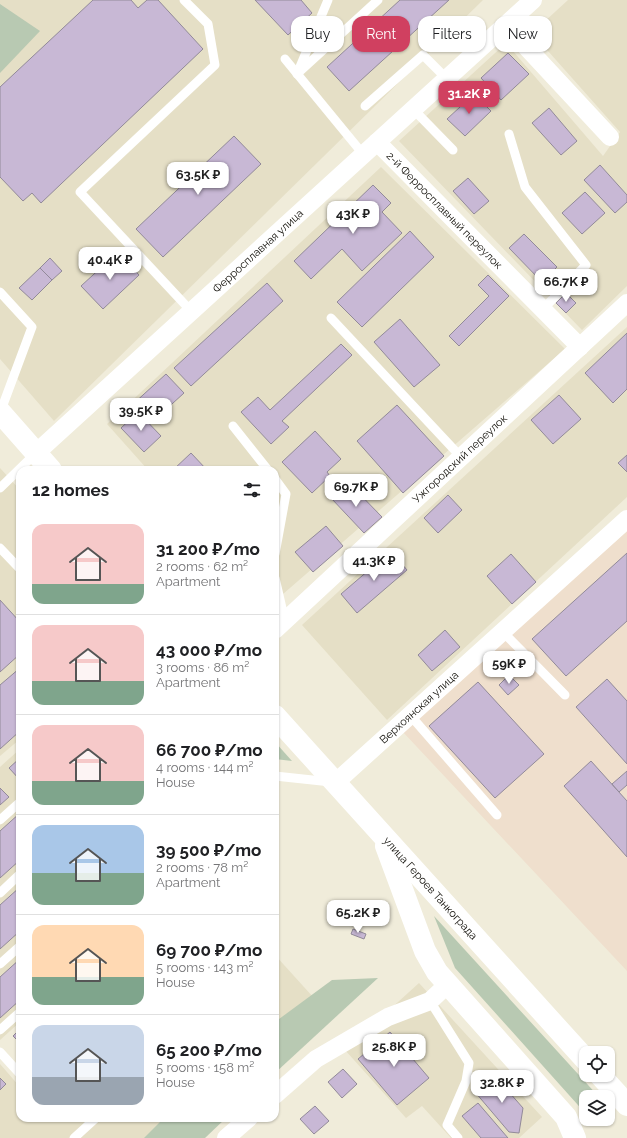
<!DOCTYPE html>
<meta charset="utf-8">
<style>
body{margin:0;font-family:Raleway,sans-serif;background:#f6f6f6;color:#202124;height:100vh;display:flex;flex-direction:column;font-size:15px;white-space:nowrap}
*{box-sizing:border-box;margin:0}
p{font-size:13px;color:#757577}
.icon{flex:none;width:22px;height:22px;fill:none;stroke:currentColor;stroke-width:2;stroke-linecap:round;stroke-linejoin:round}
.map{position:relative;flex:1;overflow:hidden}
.panel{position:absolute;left:16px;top:466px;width:263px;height:656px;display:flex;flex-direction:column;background:#fff;border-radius:12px;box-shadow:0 1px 3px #0004}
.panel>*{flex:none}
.hud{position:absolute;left:291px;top:16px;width:276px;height:36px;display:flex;gap:8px}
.controls{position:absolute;left:579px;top:1046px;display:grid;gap:8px}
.controls a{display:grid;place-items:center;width:36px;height:36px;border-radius:8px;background:#fff;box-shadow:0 1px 3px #0004;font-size:20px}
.price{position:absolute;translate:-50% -34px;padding:0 9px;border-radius:8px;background:#fff;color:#222;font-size:13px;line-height:26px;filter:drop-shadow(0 1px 2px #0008)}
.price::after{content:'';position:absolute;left:50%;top:24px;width:12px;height:9px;margin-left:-6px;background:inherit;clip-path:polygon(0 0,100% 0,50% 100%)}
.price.on{background:#d04060;color:#fff}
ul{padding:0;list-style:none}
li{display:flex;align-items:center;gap:12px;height:100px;padding:0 16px}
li+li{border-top:1px solid #e0e0e0}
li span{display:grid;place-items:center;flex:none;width:112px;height:80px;border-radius:12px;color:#555}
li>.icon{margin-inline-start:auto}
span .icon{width:48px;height:48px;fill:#fffc;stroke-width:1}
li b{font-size:17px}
h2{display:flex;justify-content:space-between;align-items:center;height:48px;padding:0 16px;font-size:17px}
.pill{padding:0 14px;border-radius:12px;background:#fff;box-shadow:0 1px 3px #0004;font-size:14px;line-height:36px}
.pill.on{background:#d04060;color:#fff}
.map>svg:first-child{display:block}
.built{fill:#e5dfc6}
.education{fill:#efdfcd}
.green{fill:#b8c9b2}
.building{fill:#c8b8d5;stroke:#928a99}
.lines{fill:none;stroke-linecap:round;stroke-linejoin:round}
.lane{stroke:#fff;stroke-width:9}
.street{stroke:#fff;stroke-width:18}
.secondary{stroke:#fff;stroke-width:22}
.labels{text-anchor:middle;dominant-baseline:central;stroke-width:3.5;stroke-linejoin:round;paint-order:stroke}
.street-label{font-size:11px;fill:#110f09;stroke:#fdf9e7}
</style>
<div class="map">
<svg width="627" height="1138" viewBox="0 0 627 1138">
<rect width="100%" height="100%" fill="#f0ecda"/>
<g class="built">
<polygon points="0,0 483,0 54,421 0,359"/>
<polygon points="568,0 627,0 627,286 582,330 399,141 506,43 603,156 620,132 532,33"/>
<polygon points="381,167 565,349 275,601 275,470 148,470 107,424"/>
<polygon points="627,327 627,497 387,720 302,625"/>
<polygon points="0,468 20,490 20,739 0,756"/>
<polygon points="20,749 20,1022 0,1040 0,767"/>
<polygon points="275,955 313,997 275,1032"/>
<polygon points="419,983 542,1117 519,1138 451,1138 422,1106 406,1118 345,1050"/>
<polygon points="0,1064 20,1087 20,1118 180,1118 158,1138 0,1138"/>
</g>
<polygon class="education" points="627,531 627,971 402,731"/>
<g class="green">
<polygon points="0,4 40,31 0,73"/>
<polygon points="275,742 292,761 275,759"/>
<polygon points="434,916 599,1097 586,1097 586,1114 455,968"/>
<polygon points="378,978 275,1073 275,1022 332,980"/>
<polygon points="164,1118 226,1118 205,1138 144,1138"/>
</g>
<g class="building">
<polygon points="93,0 131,0 138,8 147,0 158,0 203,49 41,203 32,193 23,201 0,177 0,87"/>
<polygon points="255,0 301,0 312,13 288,35"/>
<polygon points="400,0 449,0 349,91 327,67"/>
<polygon points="508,53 529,74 501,100 481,78"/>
<polygon points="474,94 491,111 465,136 447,119"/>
<polygon points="549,108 577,141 561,155 532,123"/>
<polygon points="234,136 261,164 163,257 136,229"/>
<polygon points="600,165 627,195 627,202 615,213 584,180"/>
<polygon points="468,178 489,201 474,214 453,191"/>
<polygon points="373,185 391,203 382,212 402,233 362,271 342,249 311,279 294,261"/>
<polygon points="585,192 605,213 582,234 562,213"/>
<polygon points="410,231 434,257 362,327 337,302"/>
<polygon points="524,234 557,267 542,282 509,248"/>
<polygon points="118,252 139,275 103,309 81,286"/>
<polygon points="50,258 62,271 52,280 40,268"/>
<polygon points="40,268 52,280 32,300 19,288"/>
<polygon points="488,275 509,296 459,346 449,336 489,296 478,285"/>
<polygon points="267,283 283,301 191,386 174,368"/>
<polygon points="566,293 576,303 566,313 556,303"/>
<polygon points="400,319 440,365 414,387 374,342"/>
<polygon points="627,333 627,389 613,403 585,373"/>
<polygon points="341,344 352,355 282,421 289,427 271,444 241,412 258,397 270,410"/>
<polygon points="166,374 184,393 150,424 132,405"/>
<polygon points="559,395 581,419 553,444 531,420"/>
<polygon points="397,405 444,456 403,493 357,441"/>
<polygon points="138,412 161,436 144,452 121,428"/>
<polygon points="315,431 341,459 327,472 330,476 312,493 282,462"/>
<polygon points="191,453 207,470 173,470"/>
<polygon points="627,455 627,472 618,463"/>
<polygon points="348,482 382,517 364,533 331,498"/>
<polygon points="448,495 462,510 438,533 424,518"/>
<polygon points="326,526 343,546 313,572 295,552"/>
<polygon points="391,551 407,570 357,613 341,594"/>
<polygon points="627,553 627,621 566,676 532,639"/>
<polygon points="511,554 536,582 512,604 487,576"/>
<polygon points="0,600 20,622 20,654 0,672"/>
<polygon points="445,630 460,647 432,671 418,655"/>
<polygon points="20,668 20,731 0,749 0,685"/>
<polygon points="509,675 519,685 508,695 499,685"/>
<polygon points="607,679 627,701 627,764 576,707"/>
<polygon points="478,682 544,754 495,798 429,726"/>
<polygon points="20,758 20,780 9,768"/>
<polygon points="591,761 627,801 627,857 564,786"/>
<polygon points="627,771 627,785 619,792 612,784"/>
<polygon points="0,788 9,797 0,805"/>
<polygon points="20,813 20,860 0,878 0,831"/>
<polygon points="20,887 20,931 0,949 0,905"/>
<polygon points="353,929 366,934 364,939 351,934"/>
<polygon points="20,959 20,1000 0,1018 0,977"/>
<polygon points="20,1029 20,1043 13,1036"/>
<polygon points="390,1032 429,1078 397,1105 358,1059"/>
<polygon points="343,1069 357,1084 342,1098 328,1082"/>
<polygon points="494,1075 523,1108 519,1133 509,1132 475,1092"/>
<polygon points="0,1078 6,1084 0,1090"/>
<polygon points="478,1103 508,1138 481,1138 462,1116"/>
<polygon points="315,1106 329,1121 314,1134 300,1119"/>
</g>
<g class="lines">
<g class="lane">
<polyline points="184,0 208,24 215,65 80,192 191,311"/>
<polyline points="328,0 297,74 378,0"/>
<polyline points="285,59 363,154"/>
<polyline points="365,106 423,55 446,78"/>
<polyline points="413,109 453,150"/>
<polyline points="509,134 525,187 586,265 543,309"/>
<polyline points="0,292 32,327 0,413"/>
<polyline points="331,318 461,457"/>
<polyline points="233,426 268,470"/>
<polyline points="275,479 286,494 275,554"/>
<polyline points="0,488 36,453"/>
<polyline points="0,548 20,569"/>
<polyline points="275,578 285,621"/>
<polyline points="502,631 565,695"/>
<polyline points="410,715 497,815"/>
<polyline points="275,776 331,782"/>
<polyline points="0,820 20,802"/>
<polyline points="0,893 20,874"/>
<polyline points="0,964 20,946"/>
<polyline points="430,1001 469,1063 466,1081 447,1125 458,1138"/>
<polyline points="0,1030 20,1012"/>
<polyline points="0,1052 20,1074"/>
<polyline points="74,1138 96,1118"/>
</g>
<g class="street">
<polyline points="506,25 610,137"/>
<path id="s1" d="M 377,142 L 580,347"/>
<path id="s2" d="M 36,453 L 533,0"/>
<path id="s3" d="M 275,630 L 627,303"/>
<path id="s4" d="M 335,783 L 627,519"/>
<polyline points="275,1095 316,1059 388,1017 430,1001 448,984"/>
<polyline points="226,1138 249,1118"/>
</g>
<g class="secondary">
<polyline points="0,412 51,470"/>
<path id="s5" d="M 275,716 L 586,1060"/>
<polyline points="386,846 425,951 437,972 566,1117 575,1138"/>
<polyline points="600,1075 627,1105"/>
</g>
</g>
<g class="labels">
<g class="street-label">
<text stroke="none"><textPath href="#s1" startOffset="96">2-й Ферросплавный переулок</textPath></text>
<text stroke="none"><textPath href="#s2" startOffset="300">Ферросплавная улица</textPath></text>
<text stroke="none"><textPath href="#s3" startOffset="252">Ужгородский переулок</textPath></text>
<text stroke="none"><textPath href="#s4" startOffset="113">Верхоянская улица</textPath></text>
<text stroke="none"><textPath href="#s5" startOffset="232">улица Героев Танкограда</textPath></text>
</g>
</g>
</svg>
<div class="controls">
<a><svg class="icon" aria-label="locate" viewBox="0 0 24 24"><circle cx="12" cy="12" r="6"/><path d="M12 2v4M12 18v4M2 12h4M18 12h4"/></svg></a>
<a><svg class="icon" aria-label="layers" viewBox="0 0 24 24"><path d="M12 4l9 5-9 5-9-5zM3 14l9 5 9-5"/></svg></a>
</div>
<b class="price on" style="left:469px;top:115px">31.2K ₽</b>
<b class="price" style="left:198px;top:196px">63.5K ₽</b>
<b class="price" style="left:353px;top:235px">43K ₽</b>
<b class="price" style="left:110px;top:281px">40.4K ₽</b>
<b class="price" style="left:566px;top:303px">66.7K ₽</b>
<b class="price" style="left:141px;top:432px">39.5K ₽</b>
<b class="price" style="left:356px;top:508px">69.7K ₽</b>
<b class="price" style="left:374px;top:582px">41.3K ₽</b>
<b class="price" style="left:509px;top:685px">59K ₽</b>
<b class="price" style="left:358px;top:934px">65.2K ₽</b>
<b class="price" style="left:394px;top:1068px">25.8K ₽</b>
<b class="price" style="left:502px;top:1104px">32.8K ₽</b>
<div class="hud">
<a class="pill">Buy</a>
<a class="pill on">Rent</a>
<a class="pill">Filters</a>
<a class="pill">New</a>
</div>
<section class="panel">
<h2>12 homes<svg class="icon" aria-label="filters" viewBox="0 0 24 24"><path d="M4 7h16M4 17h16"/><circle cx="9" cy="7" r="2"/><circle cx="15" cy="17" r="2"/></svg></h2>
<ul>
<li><span style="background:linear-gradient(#f6c9c9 75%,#7fa58c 0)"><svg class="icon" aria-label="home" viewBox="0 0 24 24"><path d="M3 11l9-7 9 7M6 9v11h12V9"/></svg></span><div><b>31 200 ₽/mo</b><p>2 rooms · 62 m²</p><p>Apartment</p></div></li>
<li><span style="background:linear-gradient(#f6c9c9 70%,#7fa58c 0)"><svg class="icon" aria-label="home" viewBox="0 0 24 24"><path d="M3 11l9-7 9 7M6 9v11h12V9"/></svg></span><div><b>43 000 ₽/mo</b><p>3 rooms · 86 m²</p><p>Apartment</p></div></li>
<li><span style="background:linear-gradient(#f6c9c9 70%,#7fa58c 0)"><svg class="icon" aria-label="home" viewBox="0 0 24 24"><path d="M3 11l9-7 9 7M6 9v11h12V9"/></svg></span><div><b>66 700 ₽/mo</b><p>4 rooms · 144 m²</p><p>House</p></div></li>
<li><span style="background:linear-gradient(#a9c7e8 60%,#7fa58c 0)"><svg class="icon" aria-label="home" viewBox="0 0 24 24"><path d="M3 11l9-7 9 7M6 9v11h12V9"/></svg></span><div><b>39 500 ₽/mo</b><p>2 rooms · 78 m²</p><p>Apartment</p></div></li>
<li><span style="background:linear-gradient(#ffd9b3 65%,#7fa58c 0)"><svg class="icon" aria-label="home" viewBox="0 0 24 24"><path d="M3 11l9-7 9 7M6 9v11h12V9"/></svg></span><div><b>69 700 ₽/mo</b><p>5 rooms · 143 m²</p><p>House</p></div></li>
<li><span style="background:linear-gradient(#c9d6e8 65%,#9aa5b1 0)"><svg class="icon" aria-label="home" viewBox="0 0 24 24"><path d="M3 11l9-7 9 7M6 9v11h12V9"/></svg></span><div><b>65 200 ₽/mo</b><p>5 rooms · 158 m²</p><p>House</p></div></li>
</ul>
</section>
</div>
